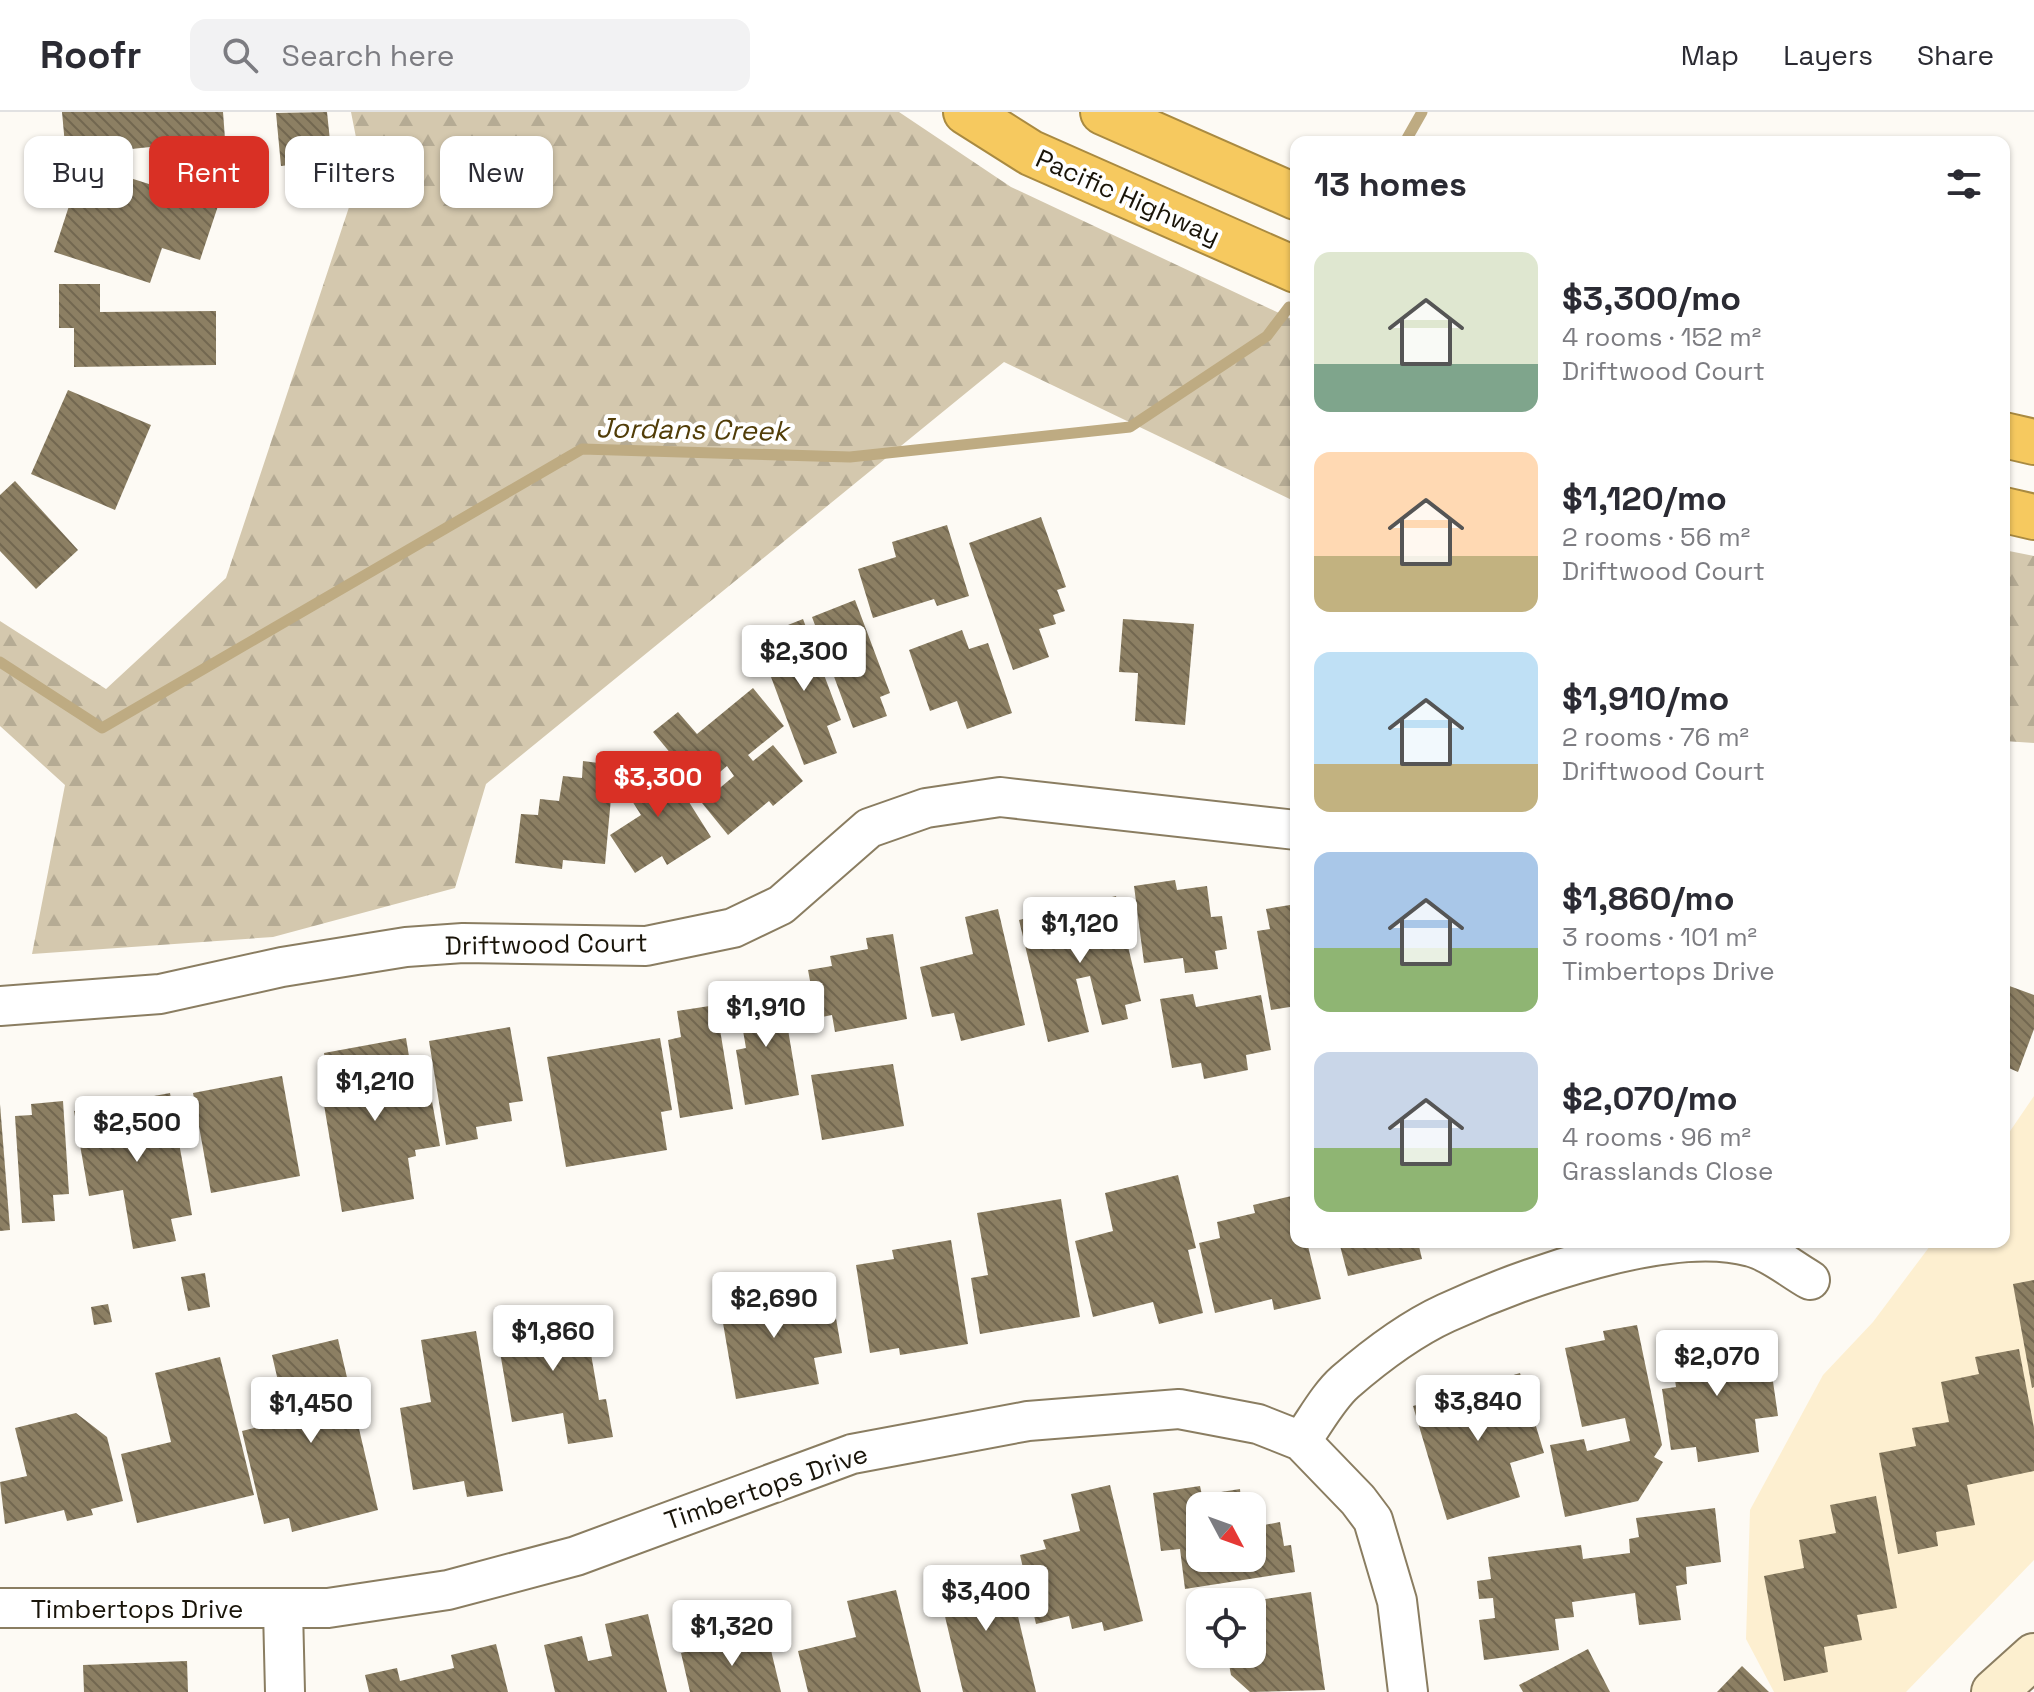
<!DOCTYPE html>
<meta charset="utf-8">
<style>
body{margin:0;font-family:"Space Grotesk",sans-serif;background:#f2f2f3;color:#2b2b33;height:100vh;display:flex;flex-direction:column;font-size:30px;white-space:nowrap}
*{box-sizing:border-box;margin:0}
p{font-size:26px;color:#7c7c81}
.icon{flex:none;width:44px;height:44px;fill:none;stroke:currentColor;stroke-width:2;stroke-linecap:round;stroke-linejoin:round}
.map{position:relative;flex:1;overflow:hidden}
.details{position:absolute;left:1290px;top:24px;width:720px;height:1112px;display:flex;flex-direction:column;background:#fff;border-radius:16px;box-shadow:0 2px 6px #0004}
.details>*{flex:none}
.top-card{position:absolute;left:24px;top:24px;width:760px;height:72px;display:flex;gap:16px}
.needle{width:52px;rotate:131deg}
.tools{position:absolute;left:1186px;top:1380px;display:grid;gap:16px}
.tools a{display:grid;place-items:center;width:80px;height:80px;border-radius:16px;background:#fff;box-shadow:0 2px 6px #0004;font-size:40px}
.price{position:absolute;translate:-50% -68px;padding:0 18px;border-radius:8px;background:#fff;color:#222;font-size:26px;line-height:52px;filter:drop-shadow(0 2px 4px #0008)}
.price::after{content:'';position:absolute;left:50%;top:48px;width:24px;height:18px;margin-left:-12px;background:inherit;clip-path:polygon(0 0,100% 0,50% 100%)}
.price.active{background:#d93025;color:#fff}
ul{padding:0;list-style:none}
li{display:flex;align-items:center;gap:24px;height:200px;padding:0 24px}
li span{display:grid;place-items:center;flex:none;width:224px;height:160px;border-radius:16px;color:#555}
li>.icon{margin-inline-start:auto}
span .icon{width:96px;height:96px;fill:#fffc;stroke-width:1}
li b{font-size:34px}
h2{display:flex;justify-content:space-between;align-items:center;height:96px;padding:0 24px;font-size:34px}
.chip{padding:0 28px;border-radius:16px;background:#fff;box-shadow:0 2px 6px #0004;font-size:28px;line-height:72px}
.chip.active{background:#d93025;color:#fff}
header{display:flex;align-items:center;gap:48px;box-sizing:border-box;height:112px;padding:0 40px;background:#fff;border-bottom:2px solid #e1e1e2}
header strong{font-size:38px}
nav{display:flex;gap:44px;margin-inline-start:auto;font-size:28px}
.search{width:560px;height:72px;background:#f2f2f3;display:flex;align-items:center;gap:20px;box-sizing:border-box;padding:0 28px;border-radius:16px;color:#7c7c81;font-size:30px}
.map>svg:first-child{display:block}
.built{fill:#fdefd0}
.forest{fill:url(#forest-firs)}
.lines{fill:none;stroke-linecap:round;stroke-linejoin:round}
.stream{stroke:#beab82;stroke-width:11}
.building{fill:url(#building-back-hatch)}
.street-casing{stroke:#8a7d61;stroke-width:42}
.secondary-casing{stroke:#8a7d61;stroke-width:48}
.highway-casing{stroke:#a98a41;stroke-width:48}
.street{stroke:#fff;stroke-width:38}
.secondary{stroke:#fcefcf;stroke-width:44}
.highway{stroke:#f6c95f;stroke-width:44}
.labels{text-anchor:middle;dominant-baseline:central;stroke-width:8;stroke-linejoin:round;paint-order:stroke}
.street-label{font-size:26px;fill:#191409;stroke:#fff}
.water-label{font-size:28px;font-style:italic;fill:#513d08;stroke:#fff}
</style>
<header>
<strong>Roofr</strong>
<div class="search"><svg class="icon" aria-label="search" viewBox="0 0 24 24"><circle cx="10" cy="10" r="6"/><path d="M15 15l6 6"/></svg>Search here</div>
<nav><a>Map</a><a>Layers</a><a>Share</a></nav>
</header>
<div class="map">
<svg width="2034" height="1580" viewBox="0 0 2034 1580">
<defs>
<pattern id="forest-firs" width="22" height="20" patternUnits="userSpaceOnUse" patternTransform="scale(2)"><rect width="22" height="20" fill="#d4c8ae"/><path d="M5 1l3.5 6h-7zM16 11l3.5 6h-7z" fill="#b5ab94"/></pattern>
<pattern id="building-back-hatch" width="6" height="6" patternUnits="userSpaceOnUse" patternTransform="scale(2)"><rect width="6" height="6" fill="#8c7f63"/><path d="M-1 5l2 2M0 0l6 6M5-1l2 2" fill="none" stroke="#726750"/></pattern>
</defs>
<rect width="100%" height="100%" fill="#fdfaf4"/>
<polygon class="built" points="2034,984 2034,1448 1906,1580 1774,1580 1746,1527 1750,1398 1823,1263 1873,1210 1933,1130 2004,1130 2004,1028"/>
<g class="forest">
<polygon points="351,0 899,0 1011,75 1296,209 1296,390 1004,250 486,672 455,776 273,825 32,842 65,673 0,614 0,509 106,577 226,466 362,56"/>
<polygon points="2004,438 2034,444 2034,631 2004,629"/>
</g>
<g class="lines">
<g class="stream">
<polyline points="1405,30 1422,0"/>
<polyline points="0,550 102,616 582,337 850,345 1130,315 1267,224 1289,195"/>
</g>
</g>
<g class="building">
<polygon points="62,0 223,0 225,27 66,44"/>
<polygon points="327,0 332,48 281,54 276,1"/>
<polygon points="83,51 218,94 200,148 162,136 150,171 54,140"/>
<polygon points="59,172 100,172 100,200 216,199 216,253 74,255 74,216 59,216"/>
<polygon points="68,278 151,313 115,398 31,362"/>
<polygon points="15,369 78,438 36,477 0,439 0,383"/>
<polygon points="1041,405 1066,475 1057,478 1065,499 1053,503 1056,512 1039,517 1049,545 1013,558 969,431"/>
<polygon points="947,413 969,484 937,494 934,487 873,506 858,457 896,445 892,430"/>
<polygon points="855,488 890,581 880,585 887,604 853,616 812,505"/>
<polygon points="803,507 841,608 827,614 837,641 804,653 762,541 789,531 783,515"/>
<polygon points="1123,507 1194,512 1185,613 1135,609 1138,561 1119,560"/>
<polygon points="962,518 969,537 988,531 1012,601 967,617 957,589 930,599 909,538"/>
<polygon points="753,576 784,614 748,643 753,649 773,633 803,669 773,694 769,689 728,723 702,691 734,664 727,654 700,677 653,620 678,600 697,622"/>
<polygon points="660,644 711,725 667,753 662,744 635,761 610,723 641,703 620,670"/>
<polygon points="583,649 614,653 605,752 563,748 562,757 515,751 521,702 538,703 540,687 559,689 563,664 582,666"/>
<polygon points="1175,768 1177,778 1207,774 1211,805 1222,804 1227,837 1215,839 1218,857 1185,861 1183,846 1144,851 1134,774"/>
<polygon points="1116,784 1141,889 1125,893 1128,907 1102,913 1090,864 1076,867 1089,920 1048,930 1019,808"/>
<polygon points="1296,792 1296,894 1271,898 1257,819 1270,817 1266,797"/>
<polygon points="998,797 1025,913 961,929 954,901 932,905 920,855 973,842 965,805"/>
<polygon points="893,822 907,907 835,920 832,903 817,906 808,858 832,854 830,844 868,837 866,826"/>
<polygon points="2004,872 2034,883 2034,917 2018,960 2004,954"/>
<polygon points="781,876 799,983 745,993 736,938 746,936 737,884"/>
<polygon points="1193,882 1196,895 1261,883 1271,938 1246,943 1248,958 1204,967 1201,951 1172,956 1160,887"/>
<polygon points="716,893 733,997 680,1006 668,928 681,925 677,899"/>
<polygon points="510,915 523,989 509,991 512,1009 476,1015 478,1027 446,1033 429,929"/>
<polygon points="406,926 415,981 430,978 440,1034 415,1038 416,1044 408,1046 414,1087 342,1100 319,963 327,962 324,941"/>
<polygon points="660,926 672,998 661,1000 667,1038 566,1055 547,945"/>
<polygon points="893,952 904,1014 822,1028 811,963"/>
<polygon points="282,964 300,1064 211,1081 193,981"/>
<polygon points="170,981 192,1103 171,1107 176,1129 133,1137 123,1078 89,1084 74,999"/>
<polygon points="63,989 69,1082 53,1083 55,1109 22,1111 15,1004 32,1003 31,992"/>
<polygon points="0,992 10,1118 0,1119"/>
<polygon points="1178,1063 1196,1136 1188,1138 1203,1201 1159,1212 1153,1190 1093,1205 1075,1129 1113,1119 1105,1081"/>
<polygon points="1296,1083 1296,1130 1307,1130 1321,1187 1274,1198 1272,1187 1215,1201 1199,1131 1220,1126 1217,1110 1255,1101 1253,1093"/>
<polygon points="1061,1087 1080,1205 980,1222 971,1166 988,1163 977,1101"/>
<polygon points="951,1128 968,1232 900,1243 899,1236 870,1241 856,1153 894,1147 892,1138"/>
<polygon points="1339,1130 1418,1130 1422,1147 1348,1164"/>
<polygon points="205,1161 210,1195 188,1199 181,1165"/>
<polygon points="765,1167 771,1200 833,1189 842,1241 814,1246 819,1272 736,1287 717,1176"/>
<polygon points="2034,1168 2034,1275 2032,1276 2013,1172"/>
<polygon points="108,1192 112,1210 94,1213 91,1195"/>
<polygon points="583,1196 599,1288 606,1287 613,1325 568,1332 563,1301 512,1310 495,1211"/>
<polygon points="1637,1213 1662,1333 1654,1345 1663,1350 1638,1389 1565,1405 1550,1333 1584,1327 1587,1339 1630,1329 1625,1306 1582,1315 1565,1236 1605,1228 1603,1219"/>
<polygon points="476,1219 503,1379 467,1385 464,1369 413,1378 400,1296 431,1290 421,1228"/>
<polygon points="1744,1221 1748,1247 1753,1246 1754,1259 1771,1256 1778,1304 1755,1307 1759,1340 1698,1350 1696,1335 1671,1338 1662,1277 1676,1275 1670,1232"/>
<polygon points="338,1227 378,1398 292,1420 289,1406 264,1412 242,1319 287,1308 272,1243"/>
<polygon points="2019,1237 2034,1316 2034,1359 1967,1373 1975,1413 1936,1420 1938,1434 1898,1442 1879,1341 1916,1334 1912,1316 1949,1310 1941,1270 1979,1262 1975,1245"/>
<polygon points="220,1245 254,1383 137,1411 121,1342 171,1330 155,1261"/>
<polygon points="1520,1261 1544,1341 1510,1351 1520,1385 1447,1408 1413,1294"/>
<polygon points="76,1301 107,1325 123,1389 91,1397 93,1403 67,1409 64,1398 5,1412 0,1370 27,1364 15,1316"/>
<polygon points="1110,1373 1143,1509 1104,1519 1102,1510 1072,1517 1069,1504 1036,1512 1020,1443 1046,1437 1043,1428 1080,1419 1071,1382"/>
<polygon points="1200,1374 1202,1383 1240,1377 1241,1388 1247,1394 1200,1394 1200,1446 1252,1446 1252,1399 1262,1401 1264,1413 1280,1410 1284,1434 1291,1433 1295,1460 1185,1477 1180,1437 1161,1439 1153,1381"/>
<polygon points="1876,1384 1897,1496 1857,1503 1862,1528 1824,1535 1828,1560 1784,1569 1764,1464 1804,1456 1799,1428 1836,1421 1830,1393"/>
<polygon points="1715,1396 1721,1450 1686,1455 1687,1472 1676,1474 1681,1508 1639,1513 1635,1481 1572,1490 1574,1505 1555,1507 1559,1538 1484,1548 1479,1508 1495,1506 1493,1486 1479,1487 1477,1469 1491,1467 1488,1445 1581,1433 1583,1447 1630,1441 1629,1427 1639,1425 1636,1406"/>
<polygon points="1006,1454 1036,1580 963,1580 937,1471"/>
<polygon points="896,1478 921,1580 808,1580 798,1539 856,1525 847,1489"/>
<polygon points="1311,1480 1325,1578 1250,1580 1231,1563 1227,1542 1252,1542 1252,1489"/>
<polygon points="648,1502 667,1580 555,1580 544,1533 582,1524 588,1549 612,1544 605,1512"/>
<polygon points="746,1525 749,1535 769,1530 781,1580 690,1580 681,1541"/>
<polygon points="496,1532 508,1580 369,1580 365,1563 397,1556 400,1569 454,1556 451,1543"/>
<polygon points="1588,1537 1610,1580 1523,1580 1519,1573"/>
<polygon points="187,1549 188,1580 84,1580 83,1553"/>
<polygon points="1742,1554 1769,1580 1717,1580"/>
</g>
<g class="lines">
<defs>
<g id="street">
<polyline points="0,894 160,882 282,855 406,835 463,831 646,834 733,816 781,793 869,716 926,696 1000,685 1296,718"/>
<path d="M 1301,1329 C 1315,1310 1328,1285 1345,1270 C 1375,1244 1409,1218 1446,1201 C 1520,1167 1670,1112 1751,1135 C 1771,1140 1792,1158 1810,1168"/>
<polyline points="0,1496 328,1496 448,1478 576,1444 852,1342 1028,1309 1179,1297 1258,1312 1301,1329 1358,1388 1373,1408 1397,1489 1408,1580"/>
<polyline points="283,1498 285,1580"/>
</g>
<polyline id="secondary" points="1994,1580 2034,1544"/>
<g id="highway">
<polyline points="966,0 1031,41 1296,158"/>
<polyline points="1103,0 1296,85"/>
<polyline points="2004,323 2034,330"/>
<polyline points="2004,398 2034,405"/>
</g>
</defs>
<use href="#street" class="street-casing"/>
<use href="#secondary" class="secondary-casing"/>
<use href="#highway" class="highway-casing"/>
<use href="#street" class="street"/>
<use href="#secondary" class="secondary"/>
<use href="#highway" class="highway"/>
</g>
<g class="labels">
<g class="street-label">
<text transform="translate(1128 85) rotate(24)">Pacific Highway</text>
<text transform="translate(546 832) rotate(-1)">Driftwood Court</text>
<text transform="translate(766 1375) rotate(-19)">Timbertops Drive</text>
<text x="137" y="1497">Timbertops Drive</text>
</g>
<g class="water-label">
<text transform="translate(692 317) rotate(1)">Jordans Creek</text>
</g>
</g>
</svg>
<div class="tools">
<a><svg class="needle" viewBox="-14 -14 28 28"><path d="M0-13l5 13h-10z" fill="#e53935"/><path d="M0 13l5-13h-10z" fill="#7c7c81"/></svg></a>
<a><svg class="icon" aria-label="locate" viewBox="0 0 24 24"><circle cx="12" cy="12" r="6"/><path d="M12 2v4M12 18v4M2 12h4M18 12h4"/></svg></a>
</div>
<b class="price" style="left:804px;top:581px">$2,300</b>
<b class="price active" style="left:658px;top:707px">$3,300</b>
<b class="price" style="left:1080px;top:853px">$1,120</b>
<b class="price" style="left:766px;top:937px">$1,910</b>
<b class="price" style="left:375px;top:1011px">$1,210</b>
<b class="price" style="left:137px;top:1052px">$2,500</b>
<b class="price" style="left:774px;top:1228px">$2,690</b>
<b class="price" style="left:553px;top:1261px">$1,860</b>
<b class="price" style="left:1717px;top:1286px">$2,070</b>
<b class="price" style="left:1478px;top:1331px">$3,840</b>
<b class="price" style="left:311px;top:1333px">$1,450</b>
<b class="price" style="left:986px;top:1521px">$3,400</b>
<b class="price" style="left:732px;top:1556px">$1,320</b>
<div class="top-card">
<a class="chip">Buy</a>
<a class="chip active">Rent</a>
<a class="chip">Filters</a>
<a class="chip">New</a>
</div>
<section class="details">
<h2>13 homes<svg class="icon" aria-label="filters" viewBox="0 0 24 24"><path d="M4 7h16M4 17h16"/><circle cx="9" cy="7" r="2"/><circle cx="15" cy="17" r="2"/></svg></h2>
<ul>
<li><span style="background:linear-gradient(#dfe7d0 70%,#7fa58c 0)"><svg class="icon" aria-label="home" viewBox="0 0 24 24"><path d="M3 11l9-7 9 7M6 9v11h12V9"/></svg></span><div><b>$3,300/mo</b><p>4 rooms · 152 m²</p><p>Driftwood Court</p></div></li>
<li><span style="background:linear-gradient(#ffd9b3 65%,#c2b280 0)"><svg class="icon" aria-label="home" viewBox="0 0 24 24"><path d="M3 11l9-7 9 7M6 9v11h12V9"/></svg></span><div><b>$1,120/mo</b><p>2 rooms · 56 m²</p><p>Driftwood Court</p></div></li>
<li><span style="background:linear-gradient(#bfe0f5 70%,#c2b280 0)"><svg class="icon" aria-label="home" viewBox="0 0 24 24"><path d="M3 11l9-7 9 7M6 9v11h12V9"/></svg></span><div><b>$1,910/mo</b><p>2 rooms · 76 m²</p><p>Driftwood Court</p></div></li>
<li><span style="background:linear-gradient(#a9c7e8 60%,#8fb573 0)"><svg class="icon" aria-label="home" viewBox="0 0 24 24"><path d="M3 11l9-7 9 7M6 9v11h12V9"/></svg></span><div><b>$1,860/mo</b><p>3 rooms · 101 m²</p><p>Timbertops Drive</p></div></li>
<li><span style="background:linear-gradient(#c9d6e8 60%,#8fb573 0)"><svg class="icon" aria-label="home" viewBox="0 0 24 24"><path d="M3 11l9-7 9 7M6 9v11h12V9"/></svg></span><div><b>$2,070/mo</b><p>4 rooms · 96 m²</p><p>Grasslands Close</p></div></li>
</ul>
</section>
</div>
